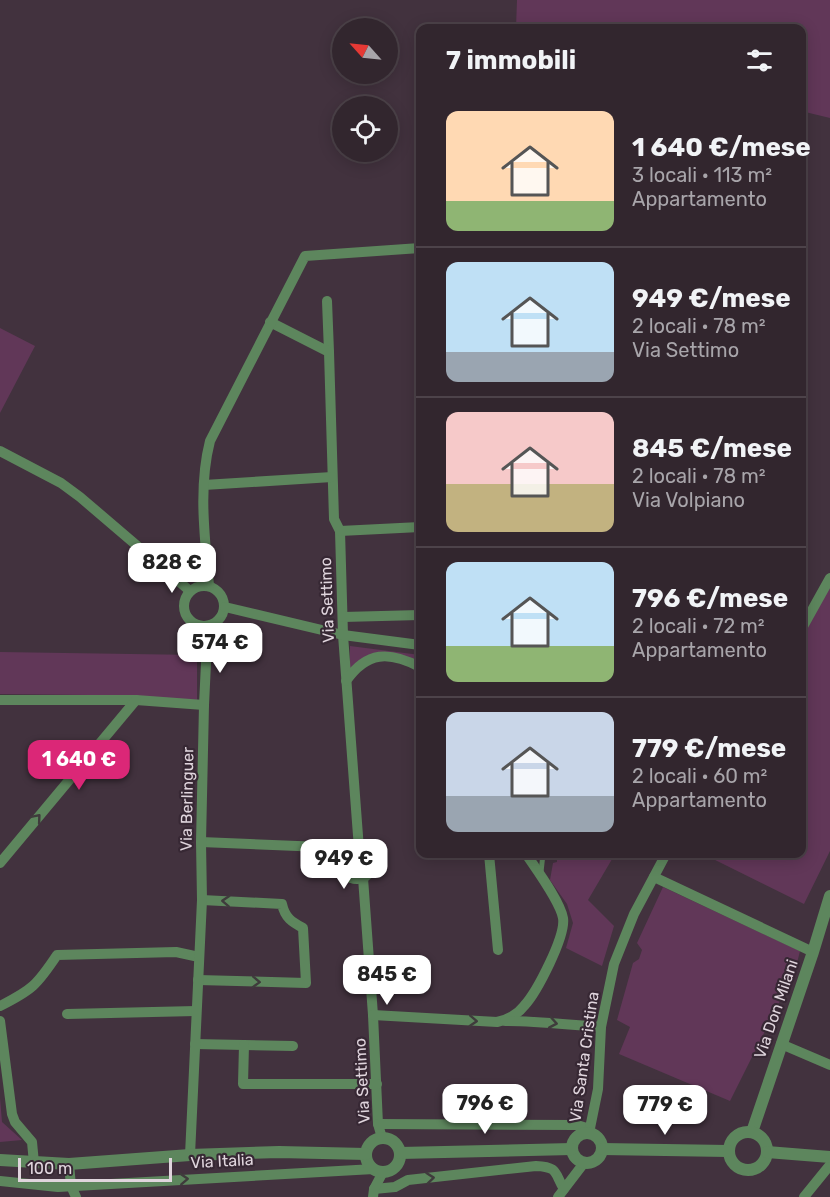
<!DOCTYPE html>
<html lang="it">
<meta charset="utf-8">
<style>
body{margin:0;font-family:Rubik,sans-serif;background:#3d323a;color:#f1f3f6;height:100vh;display:flex;flex-direction:column;font-size:22px;white-space:nowrap}
*{box-sizing:border-box;margin:0}
p{font-size:20px;color:#a8a5aa}
.icon{flex:none;width:33px;height:33px;fill:none;stroke:currentColor;stroke-width:2;stroke-linecap:round;stroke-linejoin:round}
.map{position:relative;flex:1;overflow:hidden}
.drawer{position:absolute;left:416px;top:24px;width:390px;height:834px;display:flex;flex-direction:column;background:#32262e;border-radius:12px;box-shadow:0 3px 15px #0003,0 0 0 2px #4d434a}
.drawer>*{flex:none}
.needle{width:39px;rotate:297deg}
.tools{position:absolute;left:332px;top:18px;display:grid;gap:12px}
.tools a{display:grid;place-items:center;width:66px;height:66px;border-radius:50%;background:#32262e;box-shadow:0 3px 15px #0003,0 0 0 2px #4d434a;font-size:30px}
.scale{position:absolute;left:18px;bottom:15px;width:154px;box-sizing:border-box;padding-left:6px;border:3px solid #e0d5dd;border-top:0;font-size:16px;line-height:21px;white-space:nowrap;color:#e0d5dd;-webkit-text-stroke:4px #372834;paint-order:stroke}
.price{position:absolute;translate:-50% -51px;padding:0 14px;border-radius:12px;background:#fff;color:#222;font-size:20px;line-height:39px;filter:drop-shadow(0 2px 3px #0008)}
.price::after{content:'';position:absolute;left:50%;top:36px;width:18px;height:14px;margin-left:-9px;background:inherit;clip-path:polygon(0 0,100% 0,50% 100%)}
.price.current{background:#db2777;color:#fff}
ul{padding:0;list-style:none}
li{display:flex;align-items:center;gap:18px;height:150px;padding:0 30px}
li+li{border-top:2px solid #4d434a}
li span{display:grid;place-items:center;flex:none;width:168px;height:120px;border-radius:12px;color:#555}
li>.icon{margin-inline-start:auto}
span .icon{width:72px;height:72px;fill:#fffc;stroke-width:1}
li b{font-size:26px}
h2{display:flex;justify-content:space-between;align-items:center;height:72px;padding:0 30px;font-size:26px}
.map>svg:first-child{display:block}
.green{fill:#613758}
.lines{fill:none;stroke-linecap:round;stroke-linejoin:round}
.service{stroke:#5d865d;stroke-width:5}
.minor{stroke:#5d865d;stroke-width:10}
.tertiary{stroke:#5d865d;stroke-width:12}
.oneway{stroke:#3f3b3c}
.labels{text-anchor:middle;dominant-baseline:central;stroke-width:4.5;stroke-linejoin:round;paint-order:stroke}
.street-label{font-size:16px;fill:#e0d5dd;stroke:#372834}
</style>
<div class="map">
<svg width="830" height="1197" viewBox="0 0 830 1197">
<rect width="100%" height="100%" fill="#42323e"/>
<g class="green">
<polygon points="517,0 830,0 830,118 801,111 801,28 516,28"/>
<polygon points="0,328 35,346 0,413"/>
<polygon points="830,578 830,851 804,904 703,854 801,854 801,629"/>
<polygon points="350,646 420,655 420,667 379,655 350,669"/>
<polygon points="0,652 197,655 197,700 87,695 0,694"/>
<polygon points="557,854 615,854 588,900 614,926 602,966 566,948 573,923 567,904 550,880 553,863 557,862"/>
<polygon points="663,887 800,951 795,971 730,1101 619,1054 630,1027 617,1020 633,963 639,959 642,950 637,943"/>
<polygon points="0,1098 2,1122 22,1140 0,1142"/>
</g>
<g class="lines">
<polyline class="service" points="541,872 543,854"/>
<g class="minor">
<polyline points="327,301 329,352"/>
<polyline points="270,322 329,352 334,519 340,531 343,635 359,849"/>
<polyline points="0,451 61,483 80,497 190,591"/>
<polyline points="204,485 332,477"/>
<polyline points="340,531 420,527"/>
<circle cx="204" cy="606" r="20"/>
<path d="M 209,586 C 205,538 198,488 210,441 L 305,256 L 420,248"/>
<polyline points="225,607 343,635 420,645"/>
<polyline points="343,617 420,615"/>
<polyline points="801,630 830,578"/>
<path d="M 346,681 C 367,651 389,651 420,667"/>
<polyline points="0,700 136,700 204,705"/>
<polyline points="201,842 322,847 343,858"/>
<circle cx="357" cy="864" r="15"/>
<polyline points="489,854 498,950"/>
<polyline points="0,863 136,700"/>
<polyline points="654,877 813,952"/>
<polyline points="363,878 373,1015 378,1124 382,1138"/>
<path d="M 198,980 L 306,983 L 303,928 C 292,922 285,918 282,904 L 202,900"/>
<path d="M 0,1006 C 32,990 37,985 57,955 L 176,952 L 199,957"/>
<polyline points="67,1014 196,1011"/>
<path d="M 373,1015 L 497,1022 C 507,1020 518,1014 524,1006 C 537,992 566,936 563,918 C 560,901 536,869 526,854"/>
<polyline points="0,1021 12,1114 15,1122 32,1142 34,1163"/>
<path d="M 505,1021 C 537,1021 569,1025 601,1027"/>
<polyline points="195,1044 293,1046"/>
<polyline points="781,1044 830,1065"/>
<polyline points="244,1045 243,1084 377,1084"/>
<polyline points="378,1124 577,1125 590,1129"/>
<polyline points="589,1133 598,1089 601,1027 614,964 634,914 666,854"/>
<polyline points="190,1155 202,900 201,842 204,705 207,642 211,625"/>
<polyline points="69,1164 71,1186 76,1197"/>
<polyline points="0,1181 58,1187 374,1169"/>
<path d="M 374,1189 L 395,1187 L 408,1180 L 536,1166 C 559,1167 554,1173 564,1189"/>
<polyline points="373,1197 374,1189 383,1172"/>
<polyline points="558,1197 584,1163"/>
<polyline points="804,1197 830,1165"/>
</g>
<g class="tertiary">
<polyline points="752,1132 813,952 830,896"/>
<circle cx="748" cy="1151" r="19"/>
<circle cx="587" cy="1148" r="15"/>
<circle cx="383" cy="1155" r="17"/>
<polyline points="602,1149 728,1151"/>
<polyline points="767,1152 830,1157"/>
<polyline points="400,1153 572,1149"/>
<polyline points="0,1160 69,1164 190,1155 279,1152 366,1154"/>
</g>
</g>
<defs><path id="oneway-chevron" d="M-2-3.5L2.5 0L-2 3.5" fill="none" stroke-width="1.6" stroke-linecap="round" stroke-linejoin="round" transform="scale(1.5)"/></defs>
<g class="oneway">
<use href="#oneway-chevron" transform="translate(37 818) rotate(-50)"/>
<use href="#oneway-chevron" transform="translate(226 901) rotate(-177)"/>
<use href="#oneway-chevron" transform="translate(256 982) rotate(2)"/>
<use href="#oneway-chevron" transform="translate(473 1021) rotate(3)"/>
<use href="#oneway-chevron" transform="translate(553 1023) rotate(10)"/>
<use href="#oneway-chevron" transform="translate(430 1178) rotate(-6)"/>
<use href="#oneway-chevron" transform="translate(184 1179) rotate(-3)"/>
</g>
<g class="labels">
<g class="street-label">
<text transform="translate(327 600) rotate(-92)">Via Settimo</text>
<text transform="translate(187 799) rotate(-89)">Via Berlinguer</text>
<text transform="translate(776 1009) rotate(-71)">Via Don Milani</text>
<text transform="translate(584 1057) rotate(-82)">Via Santa Cristina</text>
<text transform="translate(362 1081) rotate(-93)">Via Settimo</text>
<text transform="translate(222 1161) rotate(-3)">Via Italia</text>
</g>
</g>
</svg>
<div class="tools">
<a><svg class="needle" viewBox="-14 -14 28 28"><path d="M0-13l5 13h-10z" fill="#e53935"/><path d="M0 13l5-13h-10z" fill="#a8a5aa"/></svg></a>
<a><svg class="icon" aria-label="locate" viewBox="0 0 24 24"><circle cx="12" cy="12" r="6"/><path d="M12 2v4M12 18v4M2 12h4M18 12h4"/></svg></a>
</div>
<div class="scale">100 m</div>
<b class="price" style="left:172px;top:594px">828 €</b>
<b class="price" style="left:220px;top:674px">574 €</b>
<b class="price current" style="left:79px;top:791px">1 640 €</b>
<b class="price" style="left:344px;top:890px">949 €</b>
<b class="price" style="left:387px;top:1006px">845 €</b>
<b class="price" style="left:485px;top:1135px">796 €</b>
<b class="price" style="left:665px;top:1136px">779 €</b>
<section class="drawer">
<h2>7 immobili<svg class="icon" aria-label="filters" viewBox="0 0 24 24"><path d="M4 7h16M4 17h16"/><circle cx="9" cy="7" r="2"/><circle cx="15" cy="17" r="2"/></svg></h2>
<ul>
<li><span style="background:linear-gradient(#ffd9b3 75%,#8fb573 0)"><svg class="icon" aria-label="home" viewBox="0 0 24 24"><path d="M3 11l9-7 9 7M6 9v11h12V9"/></svg></span><div><b>1 640 €/mese</b><p>3 locali · 113 m²</p><p>Appartamento</p></div></li>
<li><span style="background:linear-gradient(#bfe0f5 75%,#9aa5b1 0)"><svg class="icon" aria-label="home" viewBox="0 0 24 24"><path d="M3 11l9-7 9 7M6 9v11h12V9"/></svg></span><div><b>949 €/mese</b><p>2 locali · 78 m²</p><p>Via Settimo</p></div></li>
<li><span style="background:linear-gradient(#f6c9c9 60%,#c2b280 0)"><svg class="icon" aria-label="home" viewBox="0 0 24 24"><path d="M3 11l9-7 9 7M6 9v11h12V9"/></svg></span><div><b>845 €/mese</b><p>2 locali · 78 m²</p><p>Via Volpiano</p></div></li>
<li><span style="background:linear-gradient(#bfe0f5 70%,#8fb573 0)"><svg class="icon" aria-label="home" viewBox="0 0 24 24"><path d="M3 11l9-7 9 7M6 9v11h12V9"/></svg></span><div><b>796 €/mese</b><p>2 locali · 72 m²</p><p>Appartamento</p></div></li>
<li><span style="background:linear-gradient(#c9d6e8 70%,#9aa5b1 0)"><svg class="icon" aria-label="home" viewBox="0 0 24 24"><path d="M3 11l9-7 9 7M6 9v11h12V9"/></svg></span><div><b>779 €/mese</b><p>2 locali · 60 m²</p><p>Appartamento</p></div></li>
</ul>
</section>
</div>
